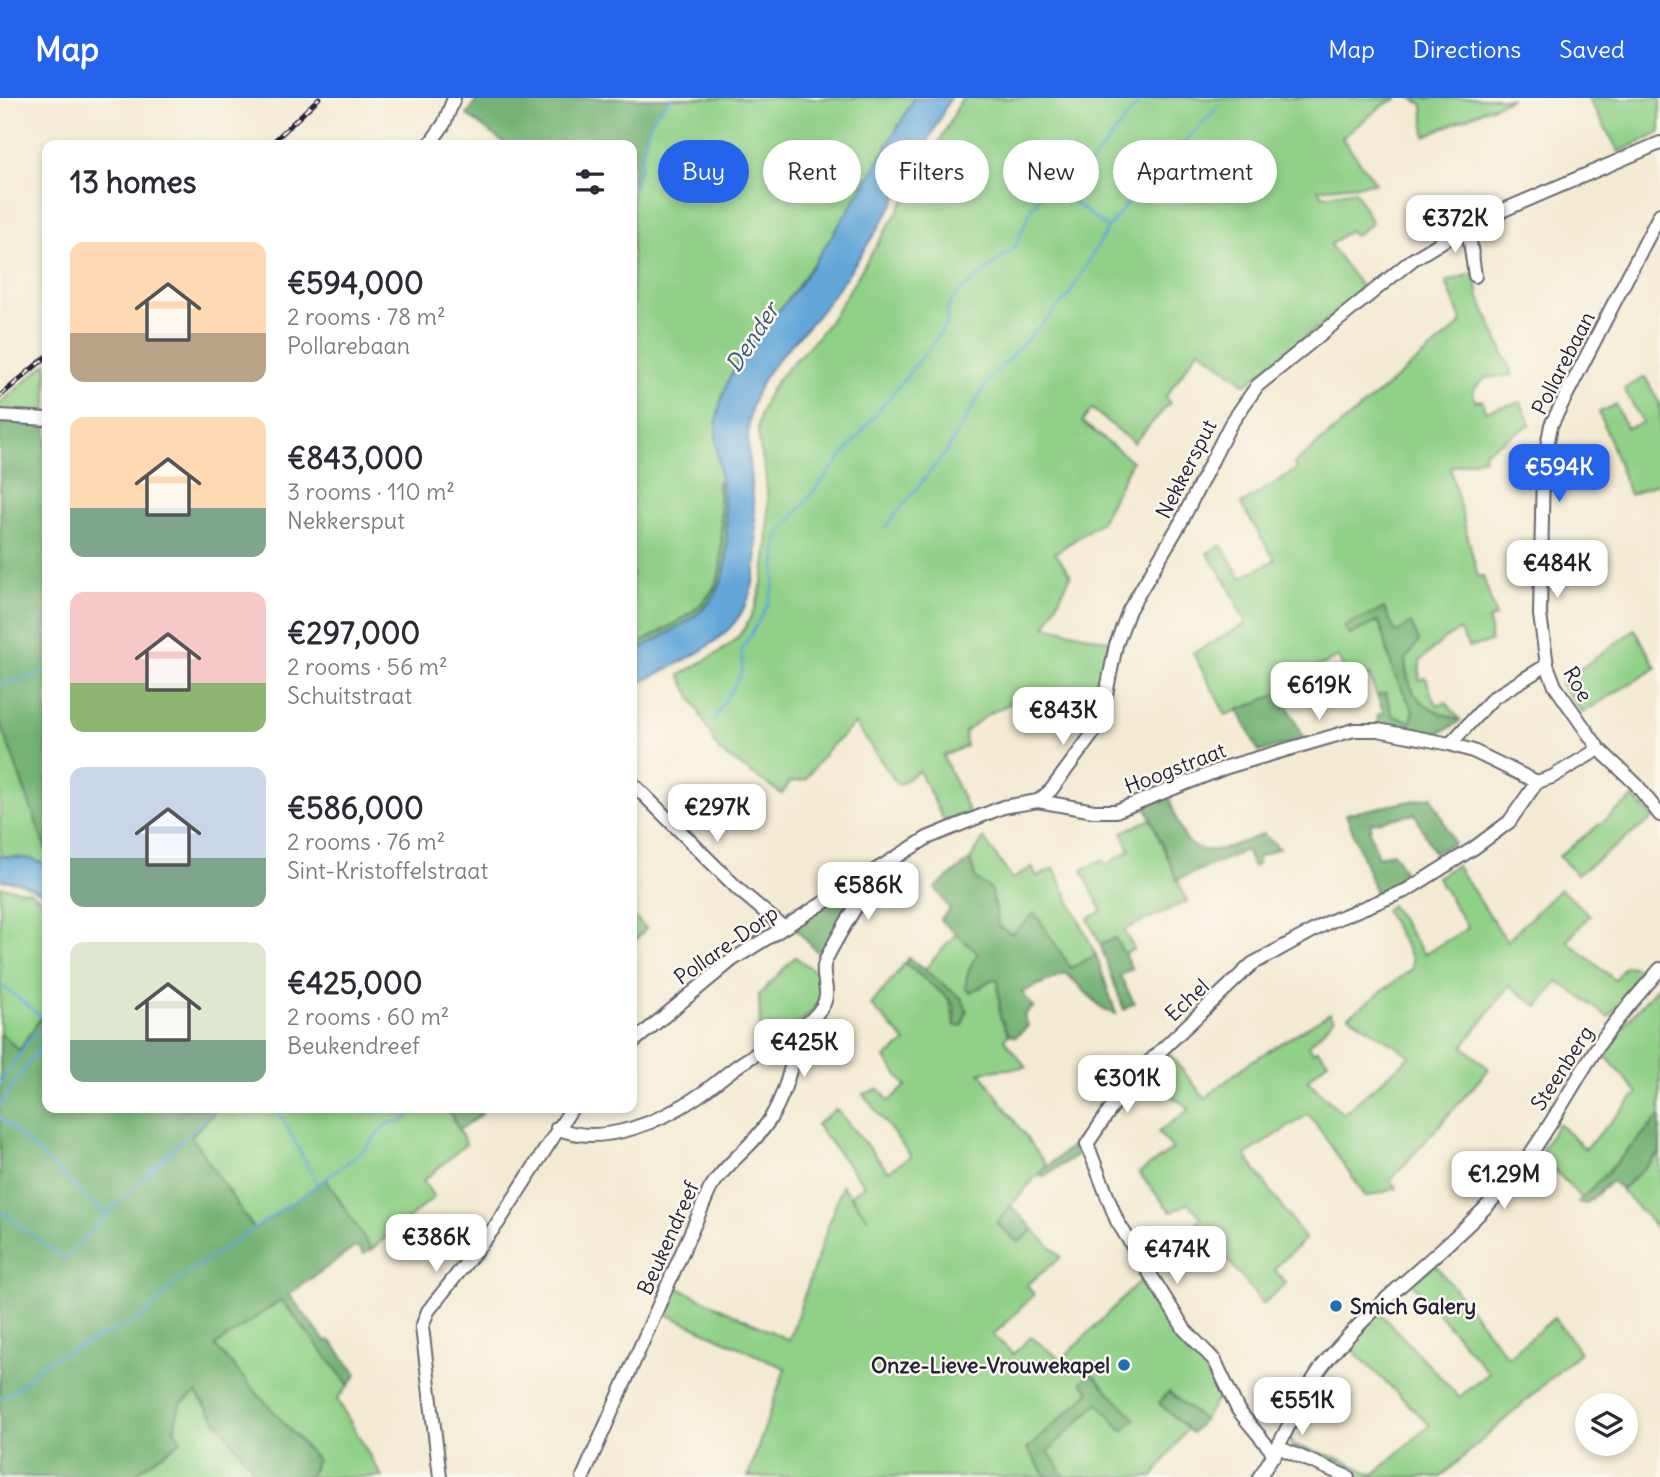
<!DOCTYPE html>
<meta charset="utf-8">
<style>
body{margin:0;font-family:Delius,sans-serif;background:#f7f7f7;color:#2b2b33;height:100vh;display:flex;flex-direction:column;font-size:26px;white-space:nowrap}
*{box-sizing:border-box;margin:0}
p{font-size:23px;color:#7c7c81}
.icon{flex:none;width:38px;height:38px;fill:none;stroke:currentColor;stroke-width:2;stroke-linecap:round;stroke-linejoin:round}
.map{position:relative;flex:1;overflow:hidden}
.side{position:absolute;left:42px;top:42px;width:595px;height:973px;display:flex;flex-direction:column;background:#fff;border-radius:14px;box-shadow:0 4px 10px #0003}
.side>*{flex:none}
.banner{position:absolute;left:658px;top:42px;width:665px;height:63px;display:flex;gap:14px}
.buttons{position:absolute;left:1575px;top:1295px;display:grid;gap:14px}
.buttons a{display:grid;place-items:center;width:63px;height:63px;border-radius:50%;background:#fff;box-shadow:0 4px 10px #0003;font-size:35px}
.price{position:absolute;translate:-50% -60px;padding:0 16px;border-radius:14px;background:#fff;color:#222;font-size:23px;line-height:46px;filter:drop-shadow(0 2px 4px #0008)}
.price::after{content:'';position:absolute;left:50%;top:42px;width:21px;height:16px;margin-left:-10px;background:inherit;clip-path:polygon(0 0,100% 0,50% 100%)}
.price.on{background:#2563eb;color:#fff}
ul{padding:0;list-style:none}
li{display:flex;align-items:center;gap:21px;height:175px;padding:0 28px}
li span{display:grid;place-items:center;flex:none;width:196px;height:140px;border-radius:14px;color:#555}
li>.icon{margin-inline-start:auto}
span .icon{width:84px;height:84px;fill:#fffc;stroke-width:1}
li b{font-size:30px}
h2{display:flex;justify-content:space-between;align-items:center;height:84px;padding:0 28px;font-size:30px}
.tag{padding:0 24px;border-radius:32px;background:#fff;box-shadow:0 4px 10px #0003;font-size:24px;line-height:63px}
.tag.on{background:#2563eb;color:#fff}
header{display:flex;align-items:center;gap:42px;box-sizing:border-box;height:98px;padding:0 35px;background:#2563eb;color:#fff}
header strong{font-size:33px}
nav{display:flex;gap:38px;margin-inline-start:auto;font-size:24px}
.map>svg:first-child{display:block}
.green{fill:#90d087;stroke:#597961;stroke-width:2}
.forest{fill:#74b274;stroke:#4b6a58;stroke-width:2}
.water{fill:#64a7d9;stroke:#43648a;stroke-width:2}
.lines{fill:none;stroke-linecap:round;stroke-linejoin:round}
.stream{stroke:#64a7d9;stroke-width:2.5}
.minor-casing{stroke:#6b6870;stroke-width:16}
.minor{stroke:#fff;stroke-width:12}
.rail-casing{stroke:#22223b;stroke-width:5}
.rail{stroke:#fbf7ec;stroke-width:2.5;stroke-dasharray:8;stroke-linecap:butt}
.poi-dot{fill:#1f6fb2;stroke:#fbf7ec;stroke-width:2.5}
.labels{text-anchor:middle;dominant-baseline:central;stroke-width:5;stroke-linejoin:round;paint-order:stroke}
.street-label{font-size:21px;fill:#22223b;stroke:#fbf7ec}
.poi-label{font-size:21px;font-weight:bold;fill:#22223b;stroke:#fbf7ec;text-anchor:start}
.water-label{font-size:23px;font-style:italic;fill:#3c577a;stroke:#fbf7ec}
</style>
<header>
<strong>Map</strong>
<nav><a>Map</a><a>Directions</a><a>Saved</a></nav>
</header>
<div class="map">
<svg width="1660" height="1379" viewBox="0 0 1660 1379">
<rect width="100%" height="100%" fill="#fbf7ec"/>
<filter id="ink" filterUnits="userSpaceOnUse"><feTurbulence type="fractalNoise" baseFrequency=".0143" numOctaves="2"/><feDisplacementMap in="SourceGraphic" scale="14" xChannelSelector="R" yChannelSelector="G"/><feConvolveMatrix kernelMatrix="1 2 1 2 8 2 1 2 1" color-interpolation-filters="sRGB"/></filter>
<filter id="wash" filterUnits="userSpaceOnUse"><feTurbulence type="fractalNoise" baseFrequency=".00686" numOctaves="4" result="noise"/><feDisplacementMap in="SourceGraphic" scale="28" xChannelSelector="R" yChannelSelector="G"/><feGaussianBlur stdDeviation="1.57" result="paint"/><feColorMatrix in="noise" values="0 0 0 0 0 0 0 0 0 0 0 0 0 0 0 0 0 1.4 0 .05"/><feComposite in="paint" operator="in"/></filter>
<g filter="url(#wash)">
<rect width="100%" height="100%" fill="#f3ead3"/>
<g class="green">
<path d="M 672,0 L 914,0 C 879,66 839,130 795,192 C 774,222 744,248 729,282 C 713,316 717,346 722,382 L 718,384 C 720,412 724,445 720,472 C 715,511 662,532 632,549 L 632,94 C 652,53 632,32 672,0 Z"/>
<path d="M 962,0 L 1398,0 L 1383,7 L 1342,40 L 1376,85 L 1318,91 L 1324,98 L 1355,92 L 1372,125 L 1355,138 L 1349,132 L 1330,147 L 1364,192 L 1246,286 L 1199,251 L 1165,300 L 1170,305 L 1134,345 L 1092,311 L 1082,324 L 1132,363 L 1101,424 L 1055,455 L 1071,477 L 1046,528 L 1109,543 L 1100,587 L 1086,589 L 1050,607 L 1039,592 L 988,616 L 965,634 L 966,648 L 943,658 L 969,714 L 944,723 L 919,673 L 898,687 L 855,626 L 828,651 L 805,682 L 790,684 L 782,696 L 719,653 L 680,577 C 697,566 720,556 734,543 C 770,507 771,428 766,380 C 764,359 754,339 760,317 C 772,276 798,264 822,233 C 841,210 855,181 871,156 C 903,105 936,54 962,0 Z"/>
<polygon points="1412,0 1512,0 1425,38 1423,7"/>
<polygon points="1588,0 1660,0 1660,35 1619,54"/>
<path d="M 1475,174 L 1479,199 L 1513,277 L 1485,280 L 1473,292 L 1475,303 L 1482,302 L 1485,313 L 1521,304 L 1530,327 L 1484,354 L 1485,360 L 1450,369 L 1478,479 L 1483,478 L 1496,519 L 1489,521 L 1491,544 L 1469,549 L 1459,532 L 1443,542 L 1420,563 L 1419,582 L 1426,580 L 1433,601 L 1438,607 L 1446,604 L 1460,622 C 1425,611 1408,601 1405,562 L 1411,555 L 1396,535 L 1384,510 L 1349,537 L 1379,523 L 1394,576 L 1413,612 L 1412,624 L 1393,618 L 1386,596 L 1377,598 L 1369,577 L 1350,585 L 1338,559 L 1278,589 L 1281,595 L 1226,617 L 1193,555 L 1246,526 L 1228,487 L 1207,455 L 1221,447 L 1241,480 L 1275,462 L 1241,406 L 1297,371 L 1294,366 L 1462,225 L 1446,184 Z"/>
<polygon points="47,265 47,316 0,315 0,305"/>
<polygon points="1645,279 1660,306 1660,384 1630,397 1599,314 1616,307 1626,330 1643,325 1624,291"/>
<polygon points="1635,531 1656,570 1582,615 1561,585"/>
<polygon points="0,623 47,754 47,767 31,761 0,758"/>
<polygon points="1634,699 1653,720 1577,777 1559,758"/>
<polygon points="1151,721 1187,803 1124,832 1134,851 1123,857 1115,840 1100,846 1088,821 1102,813 1082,772 1102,762 1106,767 1130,752 1122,734"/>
<polygon points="984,740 1012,781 1032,769 1037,779 1054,770 1096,857 1071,870 998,829 995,805 976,781 970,762"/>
<polygon points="1456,767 1507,843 1560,791 1590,817 1567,843 1615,882 1625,868 1634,869 1649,878 1608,919 1558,883 1538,909 1509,888 1463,948 1489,971 1390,1083 1397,1090 1366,1099 1309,1016 1245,1057 1305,1141 1274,1171 1286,1185 1263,1206 1197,1123 1201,1119 1188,1105 1171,1114 1139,1075 1173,1051 1158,1034 1190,1011 1141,977 1166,952 1205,1000 1247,966 1330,915 1334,921 1308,948 1313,954 1317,951 1328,963 1307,982 1343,1016 1411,958 1349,918 1412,871 1412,860 1385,812 1391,807 1424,856 1468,830 1437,779"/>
<polygon points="0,789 29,793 47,805 47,926 40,922 19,952 0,935"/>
<polygon points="632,817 646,830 632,846"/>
<polygon points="956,836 978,855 980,890 992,881 998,882 1000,919 1009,937 1004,941 1026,969 980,974 1046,1067 996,1125 1018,1145 1034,1132 1061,1159 1027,1187 1034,1197 993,1237 1013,1256 1031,1239 1061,1262 1144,1179 1149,1180 1162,1207 1201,1266 1210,1261 1223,1293 1203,1322 1169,1294 1159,1305 1187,1331 1153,1379 1065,1379 1048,1353 1098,1305 1123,1333 1090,1294 1027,1351 1047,1379 748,1379 785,1270 662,1214 674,1188 789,1242 842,1088 869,1122 851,1096 865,1088 816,1027 836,1011 888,1073 911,1058 863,996 879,991 889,1003 906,988 885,960 906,944 871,907 905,865 949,901 954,922 962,901 924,872"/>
<path d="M 795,859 L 822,878 L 823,900 C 809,917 793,935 770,938 L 760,928 L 759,897 Z"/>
<polygon points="1660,886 1660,1018 1582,1101 1540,1056 1558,1025 1585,1051 1638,995 1601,953"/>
<polygon points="218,1010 448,1010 466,1046 423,1083 434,1099 371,1152 326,1081 254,1131 191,1038"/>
<polygon points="1660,1055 1660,1133 1621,1092"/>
<polygon points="1435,1166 1508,1259 1554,1220 1580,1254 1441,1379 1357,1379 1293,1350 1288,1341 1294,1329 1291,1342 1293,1347 1340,1361 1373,1377 1430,1327 1347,1247 1378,1213 1459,1299 1489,1275 1412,1185"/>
<polygon points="281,1202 349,1287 337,1301 382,1379 309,1379 317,1362 214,1248"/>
<polygon points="196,1295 259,1379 141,1379 136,1374 181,1343 174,1331 180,1306"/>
</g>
<g class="forest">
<path d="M 478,0 L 672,0 C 633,32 651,53 632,94 L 632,47 L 507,47 L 467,17 Z"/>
<polygon points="15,323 47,325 47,754 0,623 0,326"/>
<path d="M 722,382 C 726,418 736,474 710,504 C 691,527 657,541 632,555 L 632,549 C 662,532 715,511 720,472 C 724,444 720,411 718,384 Z"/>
<path d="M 1384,510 L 1396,535 L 1411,525 L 1419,543 L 1405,562 C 1408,601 1425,611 1460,622 C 1438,645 1408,632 1379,628 L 1377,617 L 1384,615 L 1377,598 L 1385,595 L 1393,618 L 1412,624 L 1413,612 L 1394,576 L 1379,523 L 1349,537 L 1344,528 Z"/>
<polygon points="1281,595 1304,641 1259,654 1238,612"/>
<path d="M 1169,699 C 1174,712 1178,730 1186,741 C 1203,765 1242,744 1263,736 L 1279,750 L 1258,759 L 1258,767 L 1253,769 L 1246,752 L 1177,782 L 1145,706 Z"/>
<polygon points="1432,699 1454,745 1434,755 1415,716 1371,725 1370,734 1378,759 1393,754 1410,784 1378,800 1346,716"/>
<path d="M 970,762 L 976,781 L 991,791 L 999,829 L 1012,836 L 1035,815 L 1071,870 L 1096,857 L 1116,916 L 1104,912 L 1066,875 L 1022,894 L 1033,909 L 1024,917 L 1028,928 L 1016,939 L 1009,937 L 1000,919 L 998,882 L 992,881 L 970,895 L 965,890 C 967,875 970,866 978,855 L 940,822 L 950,811 L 935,790 Z"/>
<polygon points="862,787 826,852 820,857 793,828"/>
<polygon points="1115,840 1132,871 1120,878 1134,905 1124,912 1100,846"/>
<polygon points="909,860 962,901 967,912 962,928 955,928 954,909 949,901 905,865"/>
<polygon points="40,921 47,926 47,1010 218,1010 191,1038 254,1131 326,1081 371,1151 364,1156 357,1148 289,1196 325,1243 330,1242 357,1276 349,1287 281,1202 215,1248 317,1362 309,1379 259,1379 196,1295 180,1306 174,1331 181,1343 137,1374 141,1379 0,1379 0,935 19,952"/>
<polygon points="448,1010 481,1010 479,1014 482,1016 459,1032"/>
<polygon points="1660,1018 1660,1055 1621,1092 1612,1083 1586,1106 1578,1105"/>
<polygon points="1079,1042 1083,1053 1043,1079 1039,1075"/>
<polygon points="1011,1107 1034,1132 1018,1145 997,1125"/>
<polygon points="1091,1275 1135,1321 1123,1333 1098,1305 1048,1353 1065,1379 1047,1379 1027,1351 1090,1294 1081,1284"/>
<polygon points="1169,1294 1203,1322 1192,1335 1159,1305"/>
</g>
<g class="water">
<path d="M 914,0 L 950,0 C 915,72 872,145 824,209 C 802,239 771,261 756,296 C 731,355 776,443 746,506 C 727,549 670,568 632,589 L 632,555 C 657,541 688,527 708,506 C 746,467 716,383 716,335 C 716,318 721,300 728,284 C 742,248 774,221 797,190 C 839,129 879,65 914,0 Z"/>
<polygon points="0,758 31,761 47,767 47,797 18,784 0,782"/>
</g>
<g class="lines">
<g class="stream">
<path d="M 632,94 C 651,53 633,32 672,0"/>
<polyline points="1108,130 1133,98 1220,7"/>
<polyline points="885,430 948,351 989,281 1068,199 1108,130 1065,98"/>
<polyline points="0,587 47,574"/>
<polyline points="713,623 742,574 742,551 768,507 774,487 777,441 782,433 934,244 947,225 947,211 955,198 1015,149 1032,110 1048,86 1065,98 1142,0"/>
<polyline points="0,886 47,923"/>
<polyline points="0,986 30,940 47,927"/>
<polyline points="0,1007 44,943"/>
<polyline points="277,1010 318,1087"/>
<polyline points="0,1019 106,1117 215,1010"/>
<polyline points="0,1112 65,1162 106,1117"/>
<polyline points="0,1301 19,1289 43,1265 143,1219 182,1179 318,1087 364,1052 387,1026 404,1023 415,1010"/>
</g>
</g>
</g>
<g filter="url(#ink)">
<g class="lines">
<defs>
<g id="minor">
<polyline points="429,47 444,26 454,0"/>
<polyline points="1660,116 1551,327 1543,370 1540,517 1547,567 1555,588 1599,651 1636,686 1660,717"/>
<polyline points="1464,130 1470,143 1475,178"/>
<polyline points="0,318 47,321"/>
<polyline points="1450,646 1493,600 1547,567"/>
<polyline points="632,685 739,792 783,829"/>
<polyline points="1038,703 1051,692 1094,634 1104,606 1116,547 1129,512 1181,424 1230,327 1257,288 1412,162 1471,126 1660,45"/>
<polyline points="632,945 732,862 927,740 1003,709 1038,703 1094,713 1116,713 1227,669 1354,632 1378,632 1450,646 1473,653 1537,684 1552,679 1599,651"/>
<path d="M 557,1030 C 602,1050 663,1023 701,996 C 717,985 731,971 748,961 C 771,946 806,933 822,909 C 831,896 822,882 824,868 C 825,856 870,787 879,771"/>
<polyline points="1280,1350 1348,1379"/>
<polyline points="1275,1357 1238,1312 1215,1263 1185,1232 1117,1123 1087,1046 1131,981 1252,866 1329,824 1407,792 1474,750 1509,724 1537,684"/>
<polyline points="440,1379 422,1229 428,1213 498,1125 572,1010"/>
<path d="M 583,1379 L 710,1091 C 727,1063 753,1049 770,1021 C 787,994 793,959 802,929"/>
<path d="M 1259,1379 C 1287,1341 1298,1297 1328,1261 C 1385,1192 1461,1144 1517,1074 C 1548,1035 1572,987 1600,945 C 1618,918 1640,895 1660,871"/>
</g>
</defs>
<use href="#minor" class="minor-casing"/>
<use href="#minor" class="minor"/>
<defs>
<g id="rail">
<polyline points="270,47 319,0"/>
<polyline points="0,298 47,258"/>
</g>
</defs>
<use href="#rail" class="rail-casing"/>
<use href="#rail" class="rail"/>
</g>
</g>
<g class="poi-dot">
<circle cx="1336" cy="1208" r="7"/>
<circle cx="1124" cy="1267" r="7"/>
</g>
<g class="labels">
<g class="street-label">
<text transform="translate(1563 265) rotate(-63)">Pollarebaan</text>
<text transform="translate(1186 371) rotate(-63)">Nekkersput</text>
<text transform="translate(1578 586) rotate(60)">Roe</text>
<text transform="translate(1175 670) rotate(-21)">Hoogstraat</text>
<text transform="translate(726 847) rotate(-35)">Pollare-Dorp</text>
<text transform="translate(1187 902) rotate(-43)">Echel</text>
<text transform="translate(1562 970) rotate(-57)">Steenberg</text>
<text transform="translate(668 1140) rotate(-66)">Beukendreef</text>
</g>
<g class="poi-label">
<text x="1350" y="1208">Smich Galery</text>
<text x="1110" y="1267" text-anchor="end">Onze-Lieve-Vrouwekapel</text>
</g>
<g class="water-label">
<text transform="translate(752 239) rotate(-57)">Dender</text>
</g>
</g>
</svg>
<div class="buttons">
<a><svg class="icon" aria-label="layers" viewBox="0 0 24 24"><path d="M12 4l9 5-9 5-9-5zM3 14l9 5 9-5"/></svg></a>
</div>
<b class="price" style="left:1455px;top:157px">€372K</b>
<b class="price on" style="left:1559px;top:406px">€594K</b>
<b class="price" style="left:1557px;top:502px">€484K</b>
<b class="price" style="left:1319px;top:624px">€619K</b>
<b class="price" style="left:1063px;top:649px">€843K</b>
<b class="price" style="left:717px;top:746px">€297K</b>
<b class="price" style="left:868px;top:824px">€586K</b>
<b class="price" style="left:804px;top:981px">€425K</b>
<b class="price" style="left:1127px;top:1017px">€301K</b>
<b class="price" style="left:1504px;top:1113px">€1.29M</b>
<b class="price" style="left:436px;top:1176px">€386K</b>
<b class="price" style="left:1177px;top:1188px">€474K</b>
<b class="price" style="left:1302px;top:1339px">€551K</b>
<div class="banner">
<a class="tag on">Buy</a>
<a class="tag">Rent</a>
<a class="tag">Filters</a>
<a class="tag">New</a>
<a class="tag">Apartment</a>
</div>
<section class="side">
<h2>13 homes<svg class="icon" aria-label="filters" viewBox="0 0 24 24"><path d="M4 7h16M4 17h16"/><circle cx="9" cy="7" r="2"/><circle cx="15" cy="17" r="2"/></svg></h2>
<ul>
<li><span style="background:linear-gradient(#ffd9b3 65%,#b9a48a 0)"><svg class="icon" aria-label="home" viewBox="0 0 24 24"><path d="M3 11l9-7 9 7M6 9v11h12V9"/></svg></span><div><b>€594,000</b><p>2 rooms · 78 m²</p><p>Pollarebaan</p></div></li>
<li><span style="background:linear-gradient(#ffd9b3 65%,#7fa58c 0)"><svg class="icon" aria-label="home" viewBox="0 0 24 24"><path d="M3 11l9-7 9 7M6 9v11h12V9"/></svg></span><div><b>€843,000</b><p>3 rooms · 110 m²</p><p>Nekkersput</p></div></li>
<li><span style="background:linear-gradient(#f6c9c9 65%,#8fb573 0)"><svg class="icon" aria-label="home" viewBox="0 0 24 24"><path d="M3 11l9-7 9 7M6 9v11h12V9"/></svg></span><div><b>€297,000</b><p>2 rooms · 56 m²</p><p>Schuitstraat</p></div></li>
<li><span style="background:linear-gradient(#c9d6e8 65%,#7fa58c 0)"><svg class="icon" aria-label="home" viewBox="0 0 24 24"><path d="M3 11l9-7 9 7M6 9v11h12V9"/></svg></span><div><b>€586,000</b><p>2 rooms · 76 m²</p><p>Sint-Kristoffelstraat</p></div></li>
<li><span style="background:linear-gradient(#dfe7d0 70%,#7fa58c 0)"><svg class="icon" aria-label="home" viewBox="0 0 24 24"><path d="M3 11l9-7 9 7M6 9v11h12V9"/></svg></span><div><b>€425,000</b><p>2 rooms · 60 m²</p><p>Beukendreef</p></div></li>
</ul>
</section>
</div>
